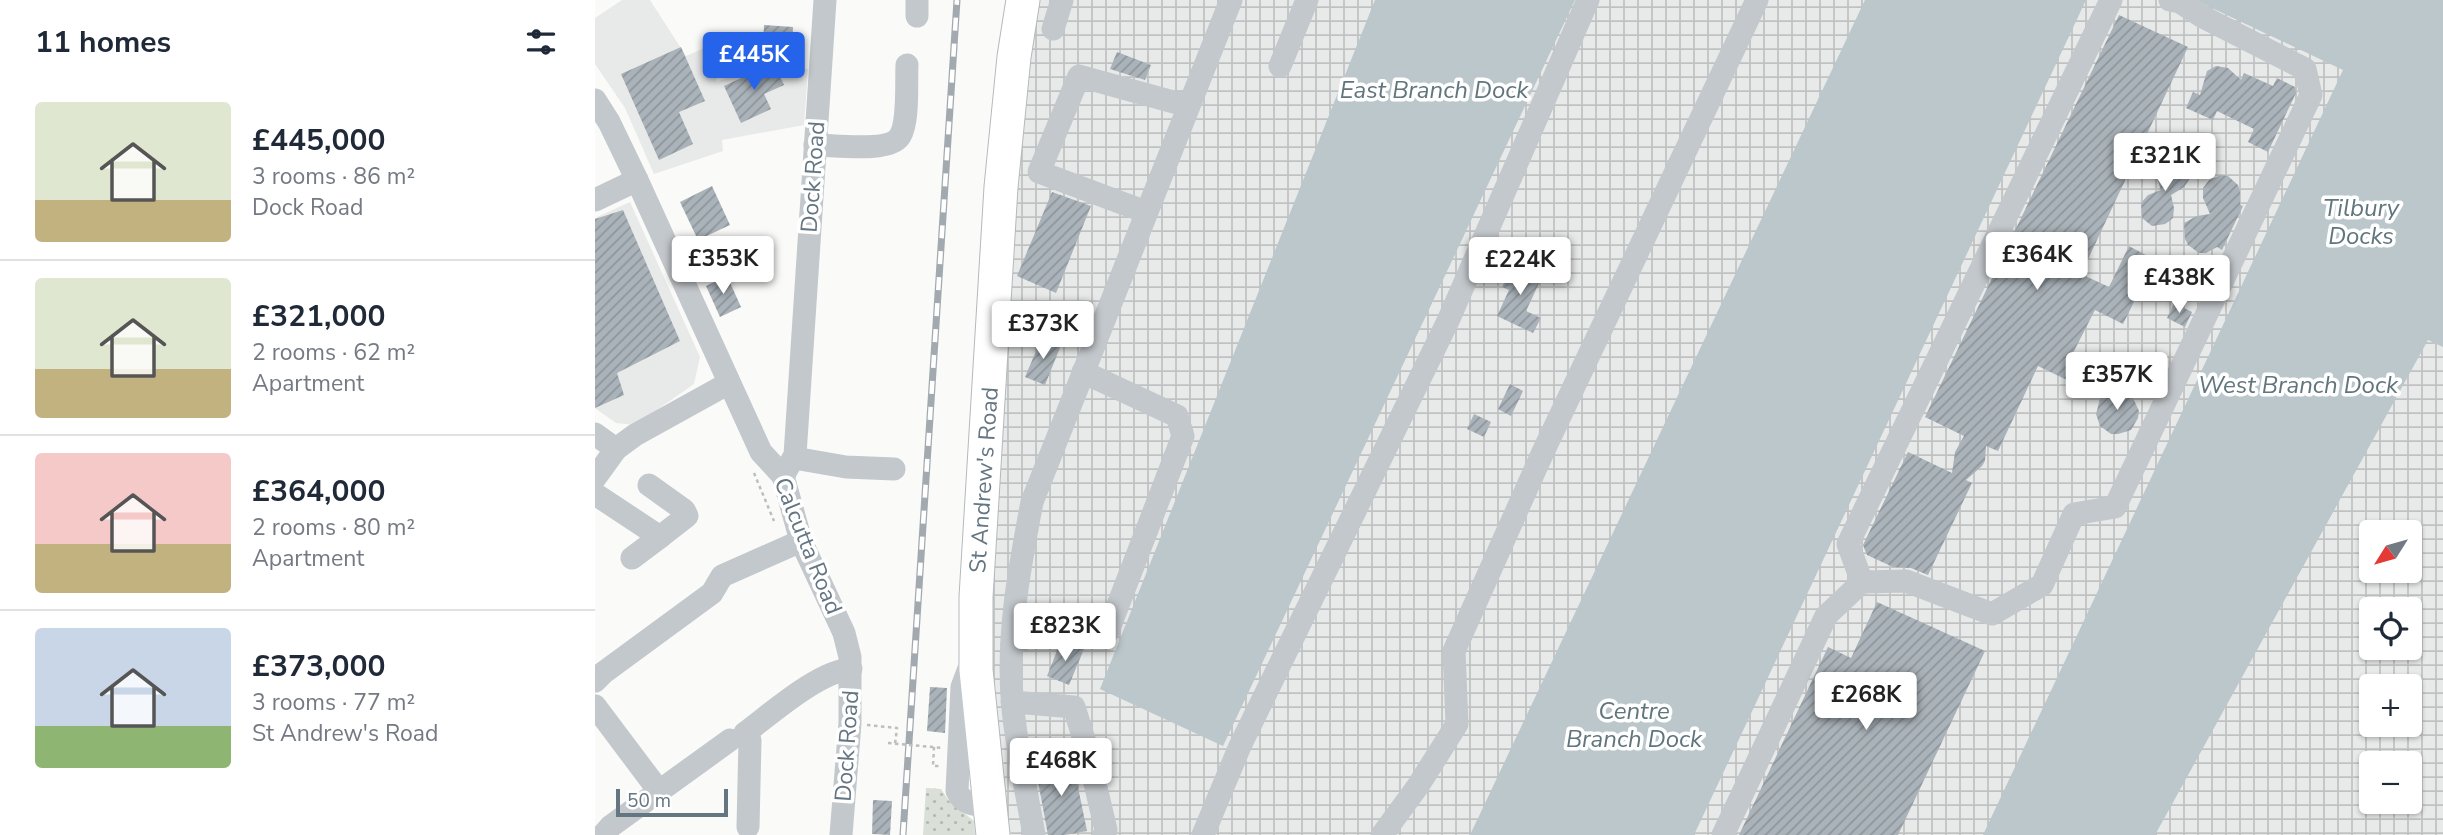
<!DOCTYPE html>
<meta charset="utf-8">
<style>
body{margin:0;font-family:"Nunito Sans",sans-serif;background:#f2f2f3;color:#1f2937;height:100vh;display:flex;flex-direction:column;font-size:26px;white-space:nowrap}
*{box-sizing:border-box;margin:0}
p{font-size:23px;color:#747a83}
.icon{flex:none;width:38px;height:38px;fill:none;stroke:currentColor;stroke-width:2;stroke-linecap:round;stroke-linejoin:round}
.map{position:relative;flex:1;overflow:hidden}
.sheet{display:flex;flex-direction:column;background:#fff;width:595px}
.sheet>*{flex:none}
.needle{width:46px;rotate:233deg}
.buttons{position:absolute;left:1764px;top:520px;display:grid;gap:14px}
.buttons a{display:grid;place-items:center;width:63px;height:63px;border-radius:7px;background:#fff;box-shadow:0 2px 5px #0004;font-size:35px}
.scale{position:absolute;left:21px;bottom:18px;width:112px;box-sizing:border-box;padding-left:7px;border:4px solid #657683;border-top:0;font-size:19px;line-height:24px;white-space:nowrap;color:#657683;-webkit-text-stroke:5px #fff;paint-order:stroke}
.price{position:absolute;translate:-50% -60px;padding:0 16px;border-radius:7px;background:#fff;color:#222;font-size:23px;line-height:46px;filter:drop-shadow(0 2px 4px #0008)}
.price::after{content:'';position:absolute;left:50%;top:42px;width:21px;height:16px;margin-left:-10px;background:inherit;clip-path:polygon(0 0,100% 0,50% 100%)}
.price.active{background:#2563eb;color:#fff}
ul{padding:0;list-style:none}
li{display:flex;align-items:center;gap:21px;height:175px;padding:0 35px}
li+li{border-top:2px solid #e0e1e3}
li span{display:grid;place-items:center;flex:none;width:196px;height:140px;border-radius:7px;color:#555}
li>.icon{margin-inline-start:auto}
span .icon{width:84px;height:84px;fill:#fffc;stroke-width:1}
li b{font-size:30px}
h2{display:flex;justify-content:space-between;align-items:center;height:84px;padding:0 35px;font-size:30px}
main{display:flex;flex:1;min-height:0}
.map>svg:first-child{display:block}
.built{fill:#e8e9e9}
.industrial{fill:url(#industrial-grid);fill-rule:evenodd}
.grass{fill:url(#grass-dots)}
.water{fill:#bbc7cb}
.building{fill:url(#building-hatch)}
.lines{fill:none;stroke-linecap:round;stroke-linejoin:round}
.highway-casing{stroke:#b4b9bd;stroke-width:35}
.path{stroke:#bbbfc2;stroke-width:2.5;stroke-dasharray:3.5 3.5;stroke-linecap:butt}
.minor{stroke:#c3c8cc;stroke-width:23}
.highway{stroke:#fff;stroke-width:33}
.rail-casing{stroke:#a2aab0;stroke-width:7}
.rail{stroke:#fff;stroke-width:4.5;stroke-dasharray:13;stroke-linecap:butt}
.path-bridge{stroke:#bbbfc2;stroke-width:2.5;stroke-dasharray:3.5 3.5;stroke-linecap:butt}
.labels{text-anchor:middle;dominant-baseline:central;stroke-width:7;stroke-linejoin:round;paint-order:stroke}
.street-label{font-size:23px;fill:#657683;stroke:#fff}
.water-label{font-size:24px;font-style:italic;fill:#60757c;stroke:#fff}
</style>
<main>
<section class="sheet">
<h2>11 homes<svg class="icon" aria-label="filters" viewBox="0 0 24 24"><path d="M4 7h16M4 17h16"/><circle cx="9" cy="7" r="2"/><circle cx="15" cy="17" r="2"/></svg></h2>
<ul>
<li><span style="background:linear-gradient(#dfe7d0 70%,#c2b280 0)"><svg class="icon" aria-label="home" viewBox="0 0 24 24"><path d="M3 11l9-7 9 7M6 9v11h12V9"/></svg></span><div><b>£445,000</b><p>3 rooms · 86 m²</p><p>Dock Road</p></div></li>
<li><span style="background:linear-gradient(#dfe7d0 65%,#c2b280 0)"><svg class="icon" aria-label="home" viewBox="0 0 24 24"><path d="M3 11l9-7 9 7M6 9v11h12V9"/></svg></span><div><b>£321,000</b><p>2 rooms · 62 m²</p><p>Apartment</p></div></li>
<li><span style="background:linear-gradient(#f6c9c9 65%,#c2b280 0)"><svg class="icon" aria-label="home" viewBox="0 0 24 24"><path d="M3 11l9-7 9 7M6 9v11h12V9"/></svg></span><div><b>£364,000</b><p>2 rooms · 80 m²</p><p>Apartment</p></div></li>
<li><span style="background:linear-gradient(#c9d6e8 70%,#8fb573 0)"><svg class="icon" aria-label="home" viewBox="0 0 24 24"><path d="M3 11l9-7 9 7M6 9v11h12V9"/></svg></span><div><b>£373,000</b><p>3 rooms · 77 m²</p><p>St Andrew's Road</p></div></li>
</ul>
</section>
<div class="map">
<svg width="1848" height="835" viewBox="0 0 1848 835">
<defs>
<pattern id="industrial-grid" width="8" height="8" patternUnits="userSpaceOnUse" patternTransform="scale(1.75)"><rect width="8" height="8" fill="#e8e9e9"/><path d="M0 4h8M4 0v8" fill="none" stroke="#c0c1c2"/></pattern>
<pattern id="grass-dots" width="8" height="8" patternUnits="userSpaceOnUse" patternTransform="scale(1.75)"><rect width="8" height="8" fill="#dadfd7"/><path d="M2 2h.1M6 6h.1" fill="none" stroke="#b4b9b4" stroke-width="1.8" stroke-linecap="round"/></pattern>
<pattern id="building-hatch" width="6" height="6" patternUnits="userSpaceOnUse" patternTransform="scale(1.75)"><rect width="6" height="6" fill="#aab3b9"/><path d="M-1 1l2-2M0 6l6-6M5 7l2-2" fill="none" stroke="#8e969c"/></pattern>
</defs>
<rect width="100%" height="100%" fill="#fafaf8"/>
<g class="built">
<polygon points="27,0 55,0 91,56 114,46 122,82 160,65 213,69 209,125 127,140 128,151 59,174 30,108 0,64 0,18"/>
<polygon points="35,202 105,357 99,384 40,425 21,423 0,408 0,218"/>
</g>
<path class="industrial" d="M 441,0 L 1848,0 L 1848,835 L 416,835 L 405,796 L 394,667 L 417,239 ZM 1776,532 L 1815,532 L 1815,570 L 1776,570 ZM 1776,609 L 1815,609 L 1815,648 L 1776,648 ZM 1776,686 L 1815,686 L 1815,724 L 1776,724 ZM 1776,763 L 1815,763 L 1815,802 L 1776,802 Z"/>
<polygon class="grass" points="331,788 346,789 354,801 379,821 380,835 328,835"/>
<g class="water">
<polygon points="780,0 980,0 628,746 505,689"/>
<polygon points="1270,0 1491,0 1099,835 875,835"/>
<polygon points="1600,0 1848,0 1848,347 1833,340 1560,835 1388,835 1748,70"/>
</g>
<g class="building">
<polygon points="1524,15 1593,47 1486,274 1514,287 1534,246 1560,260 1528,324 1500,310 1476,357 1511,374 1501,394 1443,366 1403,451 1391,446 1390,461 1387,466 1371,480 1377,483 1333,575 1316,568 1298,567 1272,555 1268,545 1313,452 1357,473 1360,452 1369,436 1330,417"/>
<polygon points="169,25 198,27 197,51 168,49"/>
<polygon points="86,47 110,101 84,112 98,144 64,160 26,74"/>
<polygon points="522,52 556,65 550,80 515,69"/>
<polygon points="179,63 189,85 169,94 176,109 146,123 129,86"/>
<polygon points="1621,66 1633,68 1646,80 1649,73 1678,86 1682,78 1700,87 1701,93 1673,152 1653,142 1659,129 1622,111 1618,120 1591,108 1598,92 1605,95 1612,71"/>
<polygon points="1578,158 1583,159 1592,166 1594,180 1589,187 1576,195 1579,208 1578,218 1570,224 1557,226 1547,218 1546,203 1553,195 1566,190 1562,178 1564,167 1572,160"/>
<polygon points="1626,175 1633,176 1643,185 1645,191 1645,205 1648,206 1627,250 1622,247 1611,253 1604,253 1593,245 1590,239 1589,223 1602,216 1615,214 1608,198 1608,188 1614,180"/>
<polygon points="117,186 135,225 103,240 85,202"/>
<polygon points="457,192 496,206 461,293 422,276"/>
<polygon points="28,210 85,341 22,373 29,395 0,408 0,219"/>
<polygon points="920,262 948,275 931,311 946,318 938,333 902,316 914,290 907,287"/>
<polygon points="132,276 146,307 125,317 111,286"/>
<polygon points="1579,303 1597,312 1590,327 1572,318"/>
<polygon points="447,337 466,345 450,385 430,377"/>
<polygon points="915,384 928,391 916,416 903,409"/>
<polygon points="1507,391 1525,391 1538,398 1544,411 1543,418 1536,430 1523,434 1516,434 1505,426 1501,414"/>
<polygon points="879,414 896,422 889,437 872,429"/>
<polygon points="1282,602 1390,651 1303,835 1144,835 1233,647 1256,658"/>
<polygon points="466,641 489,649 474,685 452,676"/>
<polygon points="335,687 352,688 350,733 332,731"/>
<polygon points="477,758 492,831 470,835 453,835 440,765"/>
<polygon points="278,800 297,801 295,835 277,834"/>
</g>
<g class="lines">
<defs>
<polyline id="highway" points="398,835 381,670 381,597 406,187 419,57 428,0"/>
</defs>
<use href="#highway" class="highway-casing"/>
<g class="path">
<polyline points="159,473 179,521"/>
<polyline points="272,725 302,728 300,744"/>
<polyline points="339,747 338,766 344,766"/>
</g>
<g class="minor">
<polyline points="322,16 322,0"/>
<polyline points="458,29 467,0"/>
<polyline points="685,66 712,0"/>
<polyline points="0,100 14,122 42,180 166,452 188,476 206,541 249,633 255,657 255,723 246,835"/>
<path d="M 220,145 C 240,145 295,153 305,136 C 314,122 311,82 312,65"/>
<polyline points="0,200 42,180"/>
<polyline points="551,212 444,172 484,76 593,106"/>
<polyline points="0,434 21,449"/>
<polyline points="199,458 251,467 299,469"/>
<polyline points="188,476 200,455 230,0"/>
<polyline points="0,478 21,449 40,435 134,383"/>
<polyline points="0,494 65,537 92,516 89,510 54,485"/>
<polyline points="37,558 65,537"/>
<polyline points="1267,582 1253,544 1516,0"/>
<polyline points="417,644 459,625 504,635 513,631 588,436 582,416 488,372"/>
<path d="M 377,671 L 373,671 L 367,687 L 362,791 C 368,805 381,805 395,806"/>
<polyline points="0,681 8,673 117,593 127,576 206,541"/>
<polyline points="417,702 479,707 492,749 511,830 509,835"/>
<polyline points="0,706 64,791"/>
<path d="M 153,827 L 155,740 L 150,733 C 177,713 224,671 256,669"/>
<polyline points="8,835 16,826 135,740"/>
<path d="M 439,835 C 432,793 422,751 418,709 C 411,639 424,570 437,502 L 636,0"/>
<polyline points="608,835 645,746 853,321 993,0"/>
<polyline points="787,835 823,786 862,724 859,651 948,452 1162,0"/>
<polyline points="1128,835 1231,616 1267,582 1311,581 1397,614 1447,585 1479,514 1520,507 1716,95 1710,69 1608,17 1585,2 1575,0"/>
</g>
<use href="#highway" class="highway"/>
<defs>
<polyline id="rail" points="308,835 362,0"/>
</defs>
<use href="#rail" class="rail-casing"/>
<use href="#rail" class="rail"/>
<polyline class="path-bridge" points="293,743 348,748"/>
</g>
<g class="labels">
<g class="street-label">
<text transform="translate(218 177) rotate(-86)">Dock Road</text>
<text transform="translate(389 480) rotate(-86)">St Andrew's Road</text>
<text transform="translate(213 546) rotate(68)">Calcutta Road</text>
<text transform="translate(252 746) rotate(-86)">Dock Road</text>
</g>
<g class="water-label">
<text x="839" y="90">East Branch Dock</text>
<text x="1766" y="208">Tilbury<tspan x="1766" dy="28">Docks</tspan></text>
<text x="1703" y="385">West Branch Dock</text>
<text x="1039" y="711">Centre<tspan x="1039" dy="28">Branch Dock</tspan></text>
</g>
</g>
</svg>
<div class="buttons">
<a><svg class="needle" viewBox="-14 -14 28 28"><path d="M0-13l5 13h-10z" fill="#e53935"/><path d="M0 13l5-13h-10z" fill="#747a83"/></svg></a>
<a><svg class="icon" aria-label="locate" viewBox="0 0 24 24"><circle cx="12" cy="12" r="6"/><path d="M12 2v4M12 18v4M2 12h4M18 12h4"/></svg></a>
<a>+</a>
<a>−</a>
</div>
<div class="scale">50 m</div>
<b class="price active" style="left:159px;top:92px">£445K</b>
<b class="price" style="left:1570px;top:193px">£321K</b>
<b class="price" style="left:1442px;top:292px">£364K</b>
<b class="price" style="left:128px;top:296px">£353K</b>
<b class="price" style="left:925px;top:297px">£224K</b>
<b class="price" style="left:1584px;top:315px">£438K</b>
<b class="price" style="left:448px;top:361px">£373K</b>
<b class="price" style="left:1522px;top:412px">£357K</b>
<b class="price" style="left:470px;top:663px">£823K</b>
<b class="price" style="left:1271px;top:732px">£268K</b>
<b class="price" style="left:466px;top:798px">£468K</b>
</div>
</main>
